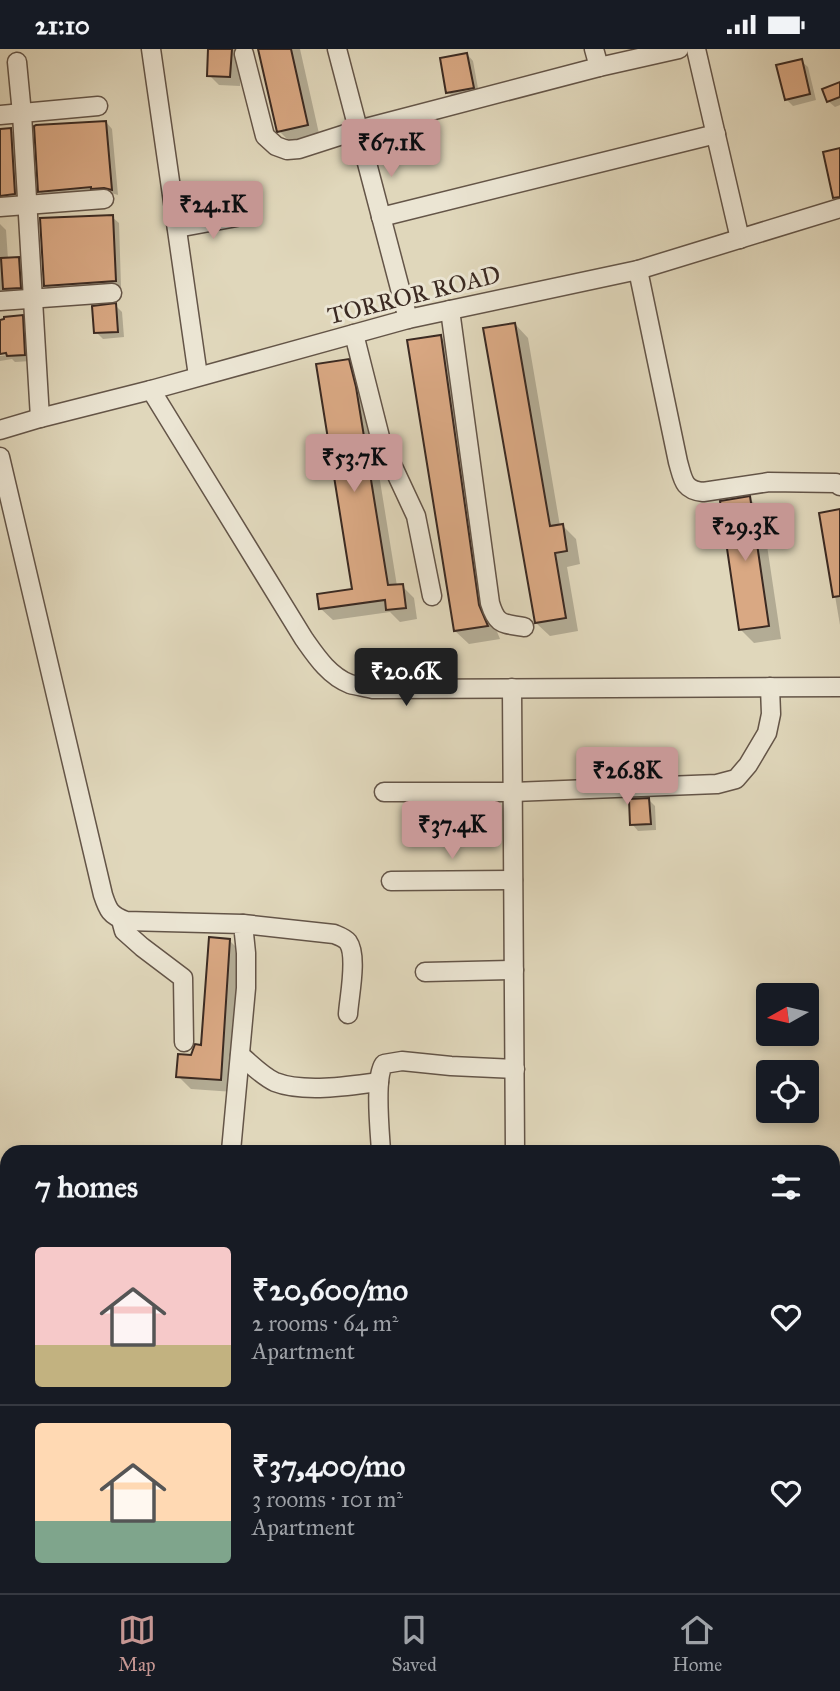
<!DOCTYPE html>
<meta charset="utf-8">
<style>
body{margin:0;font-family:"IM FELL Great Primer",serif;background:#20242c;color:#f1f3f6;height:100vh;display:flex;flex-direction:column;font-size:26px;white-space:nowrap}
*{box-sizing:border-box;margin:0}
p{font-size:23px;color:#9ea1a6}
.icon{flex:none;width:38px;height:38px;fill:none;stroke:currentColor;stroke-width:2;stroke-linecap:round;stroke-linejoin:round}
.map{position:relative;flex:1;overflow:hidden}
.drawer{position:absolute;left:0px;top:1096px;width:840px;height:450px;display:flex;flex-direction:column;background:#171b24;border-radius:21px 21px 0 0;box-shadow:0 4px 10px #0003}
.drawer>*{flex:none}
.needle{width:46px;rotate:262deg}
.tools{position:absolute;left:756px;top:934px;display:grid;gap:14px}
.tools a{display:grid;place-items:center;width:63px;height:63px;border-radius:7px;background:#171b24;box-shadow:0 4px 10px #0003;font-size:35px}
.price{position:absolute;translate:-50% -60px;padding:0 16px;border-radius:7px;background:#c59692;color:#111;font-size:23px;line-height:46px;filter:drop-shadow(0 2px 4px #0008)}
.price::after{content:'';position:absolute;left:50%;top:42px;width:21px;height:16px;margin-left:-10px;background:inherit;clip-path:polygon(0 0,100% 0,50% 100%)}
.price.active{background:#222;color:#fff}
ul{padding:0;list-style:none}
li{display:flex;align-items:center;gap:21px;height:175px;padding:0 35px}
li+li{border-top:2px solid #363941}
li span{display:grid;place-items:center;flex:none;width:196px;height:140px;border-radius:7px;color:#555}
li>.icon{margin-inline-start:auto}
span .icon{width:84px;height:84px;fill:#fffc;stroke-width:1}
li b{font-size:30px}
h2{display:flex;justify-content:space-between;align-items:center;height:84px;padding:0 35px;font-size:30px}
.status{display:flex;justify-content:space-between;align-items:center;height:49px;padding:0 35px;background:#171b24;direction:ltr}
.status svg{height:19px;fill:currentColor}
.tab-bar{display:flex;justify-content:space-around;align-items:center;height:98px;border-top:2px solid #363941;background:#171b24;font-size:19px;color:#9ea1a6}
.tab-bar a{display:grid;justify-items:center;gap:4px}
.tab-bar .active{color:#c59692}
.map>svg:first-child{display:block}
.shadow{fill:#0003}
.building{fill:#d9a883;stroke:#3b2a22;stroke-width:2}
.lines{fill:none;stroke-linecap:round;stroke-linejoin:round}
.minor-casing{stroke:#645548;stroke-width:21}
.minor{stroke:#ebe5d3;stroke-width:18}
.labels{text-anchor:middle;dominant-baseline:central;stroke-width:6;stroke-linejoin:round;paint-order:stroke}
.street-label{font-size:24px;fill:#3b2a22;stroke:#ebe5d3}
</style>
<div class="status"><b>21:10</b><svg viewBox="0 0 49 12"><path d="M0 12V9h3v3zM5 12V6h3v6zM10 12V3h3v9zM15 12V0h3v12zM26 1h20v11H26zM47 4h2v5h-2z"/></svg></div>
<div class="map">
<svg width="840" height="1544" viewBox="0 0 840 1544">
<rect width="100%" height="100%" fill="#e0d7bb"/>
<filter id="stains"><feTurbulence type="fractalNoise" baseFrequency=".00286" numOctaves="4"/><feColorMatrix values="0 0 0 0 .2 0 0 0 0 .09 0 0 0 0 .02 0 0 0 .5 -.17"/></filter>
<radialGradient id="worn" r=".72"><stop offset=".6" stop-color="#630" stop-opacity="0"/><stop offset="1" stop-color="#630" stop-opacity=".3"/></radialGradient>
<g class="shadow">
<polygon points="210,0 241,0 240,37 219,36 209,26"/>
<polygon points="260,0 300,0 320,89 292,95 279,82"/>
<polygon points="467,5 473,12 479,45 454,49 448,43"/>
<polygon points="801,12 808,18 816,51 793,57 786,50"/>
<polygon points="840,35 840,56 835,58 828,52"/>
<polygon points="106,73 112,80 118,146 111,144 46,149 40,143"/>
<polygon points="11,81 17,87 21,151 0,155 0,82"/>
<polygon points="112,168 119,174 121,238 52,243 45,236"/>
<polygon points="0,175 6,181 8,210 18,210 25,216 27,245 0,246"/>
<polygon points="115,256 122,263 124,288 103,290 96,283"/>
<polygon points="22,268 28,274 31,312 15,313 12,310 0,312 0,307 15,305 15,302 0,303 0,272"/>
<polygon points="515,275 528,289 560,477 562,476 576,490 580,515 567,518 578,582 550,587 536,574"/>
<polygon points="440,287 454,301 492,570 500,590 469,595 455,582"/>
<polygon points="348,312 360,324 367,351 397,537 402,537 414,549 417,570 400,573 390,563 333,571 320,559 354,542"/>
<polygon points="749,449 762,463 781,590 754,594 741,581"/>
<polygon points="840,462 840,576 821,465"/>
<polygon points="649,751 655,757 656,781 638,782 632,775"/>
<polygon points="229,891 243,905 234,1043 191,1040 178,1027 203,998"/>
<rect x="0" y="1278" width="7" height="70"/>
</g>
<g class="building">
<polygon points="208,0 232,0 230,28 207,27"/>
<polygon points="258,0 291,0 308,76 277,83"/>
<polygon points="467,4 474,39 446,44 440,9"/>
<polygon points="802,10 810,45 785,51 776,16"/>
<polygon points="840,33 840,48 827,53 822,40"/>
<polygon points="106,72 112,141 104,139 91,140 91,138 38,143 34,77 36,76"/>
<polygon points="11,79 15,145 0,147 0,80"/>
<polygon points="840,99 840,148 833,149 823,103"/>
<polygon points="113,166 116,232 44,237 40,169"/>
<polygon points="19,208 21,239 3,240 1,209"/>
<polygon points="116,254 118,283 94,284 92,257"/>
<polygon points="23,266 25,306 7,307 6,304 0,305 0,271 4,270 4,268"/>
<polygon points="515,274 550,477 563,475 567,502 555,504 566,569 535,574 483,279"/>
<polygon points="441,286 479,556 488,577 454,582 407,291"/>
<polygon points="349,310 356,338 388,536 403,535 406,559 386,561 385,551 319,560 317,545 352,540 316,315"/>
<polygon points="750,447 769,577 739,581 720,452"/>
<polygon points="840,460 840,547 833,548 819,464"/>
<polygon points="649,749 651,775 630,776 629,750"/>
<polygon points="209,888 230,890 221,1031 176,1028 178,1005 191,1006 195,995 201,996"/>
</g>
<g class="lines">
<defs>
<g id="minor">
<polyline points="151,0 198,327"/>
<polyline points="337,0 408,270"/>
<polyline points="594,0 599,18"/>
<polyline points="696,0 740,190"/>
<polyline points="244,5 265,87 276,97 287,101 299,100 358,81 599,18 679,0"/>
<polyline points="17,13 22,65 40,369"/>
<polyline points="0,66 98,57"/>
<polyline points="0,158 104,150"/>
<polyline points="381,168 716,85"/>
<polyline points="177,179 242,167"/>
<path d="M 638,221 L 678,413 C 683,430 683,441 703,443 L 769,433 L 836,434 L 840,437"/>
<polyline points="0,252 112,244"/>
<path d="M 450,261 L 490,554 C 497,577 503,574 524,578"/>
<polyline points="354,285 381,392 416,467 432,547"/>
<path d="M 151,341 L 304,590 C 316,607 329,627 350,635 C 357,637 365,638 373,640 L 840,638"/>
<polyline points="0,381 40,369 151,341 408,270 638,221 840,159"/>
<path d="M 0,408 L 103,846 C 108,861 110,866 126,872 L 243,875 L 246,904 L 246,939 L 231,1102"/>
<polyline points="512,639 515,1102"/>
<polyline points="384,743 513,743 717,735 736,730 748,716 767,684 771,665 770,638"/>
<polyline points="391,832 513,831"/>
<polyline points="121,871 124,882 142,898 183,929 184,993"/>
<path d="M 243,875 L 334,885 C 339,887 345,889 348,893 C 358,907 349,948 348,965"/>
<polyline points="425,923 514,921"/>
<path d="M 240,1006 C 251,1015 262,1027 275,1033 C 303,1044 350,1037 379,1033"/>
<path d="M 381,1102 C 380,1084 374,1029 384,1015 L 402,1012 L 451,1017 L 515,1020"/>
<polyline points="0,1363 7,1366"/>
<polyline points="833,1490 840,1494"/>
<polyline points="519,1538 519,1544"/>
<polyline points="31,1544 32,1538"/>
<polyline points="357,1544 358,1538"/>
</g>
</defs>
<use href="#minor" class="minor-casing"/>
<use href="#minor" class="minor"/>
</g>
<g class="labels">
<g class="street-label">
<text transform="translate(414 246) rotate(-14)">TORROR ROAD</text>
</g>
</g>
<rect width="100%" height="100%" filter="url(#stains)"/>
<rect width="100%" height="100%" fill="url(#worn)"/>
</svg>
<div class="tools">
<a><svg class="needle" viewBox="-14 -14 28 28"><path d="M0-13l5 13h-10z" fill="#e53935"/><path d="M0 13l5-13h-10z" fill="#9ea1a6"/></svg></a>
<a><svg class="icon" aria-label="locate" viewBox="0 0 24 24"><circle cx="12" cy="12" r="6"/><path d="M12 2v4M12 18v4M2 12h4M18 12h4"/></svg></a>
</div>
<b class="price" style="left:391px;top:130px">₹67.1K</b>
<b class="price" style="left:213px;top:192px">₹24.1K</b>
<b class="price" style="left:354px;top:445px">₹53.7K</b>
<b class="price" style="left:745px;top:514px">₹29.3K</b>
<b class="price active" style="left:406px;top:659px">₹20.6K</b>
<b class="price" style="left:627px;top:758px">₹26.8K</b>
<b class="price" style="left:452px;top:812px">₹37.4K</b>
<section class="drawer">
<h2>7 homes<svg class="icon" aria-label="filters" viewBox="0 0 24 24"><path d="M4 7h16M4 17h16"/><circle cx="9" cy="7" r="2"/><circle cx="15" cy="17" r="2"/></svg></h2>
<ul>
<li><span style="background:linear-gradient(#f6c9c9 70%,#c2b280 0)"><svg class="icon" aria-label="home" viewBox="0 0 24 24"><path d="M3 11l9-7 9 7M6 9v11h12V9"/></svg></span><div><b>₹20,600/mo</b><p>2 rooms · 64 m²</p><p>Apartment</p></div><svg class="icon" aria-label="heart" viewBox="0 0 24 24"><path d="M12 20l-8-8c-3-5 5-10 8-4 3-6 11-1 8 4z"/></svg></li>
<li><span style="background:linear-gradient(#ffd9b3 70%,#7fa58c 0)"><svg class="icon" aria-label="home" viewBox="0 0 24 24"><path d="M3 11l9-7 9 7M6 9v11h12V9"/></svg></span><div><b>₹37,400/mo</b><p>3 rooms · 101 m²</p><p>Apartment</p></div><svg class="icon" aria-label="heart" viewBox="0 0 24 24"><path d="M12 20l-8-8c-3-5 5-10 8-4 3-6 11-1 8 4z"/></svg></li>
</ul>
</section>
</div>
<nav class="tab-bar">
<a class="active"><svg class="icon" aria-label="map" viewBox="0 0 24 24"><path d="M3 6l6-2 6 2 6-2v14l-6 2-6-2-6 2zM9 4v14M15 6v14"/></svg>Map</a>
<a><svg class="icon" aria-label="saved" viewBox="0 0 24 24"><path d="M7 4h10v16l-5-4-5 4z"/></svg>Saved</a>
<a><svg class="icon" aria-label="home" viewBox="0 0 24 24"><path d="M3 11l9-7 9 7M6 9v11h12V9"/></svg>Home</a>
</nav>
